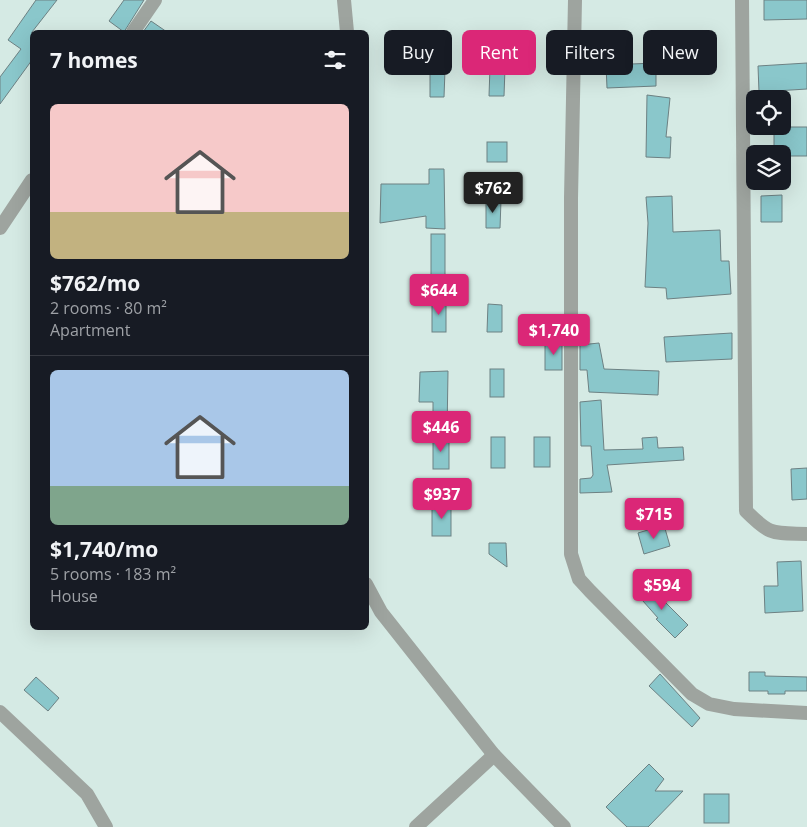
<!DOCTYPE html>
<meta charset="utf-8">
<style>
body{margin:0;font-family:"Open Sans",sans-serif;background:#242831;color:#f1f3f6;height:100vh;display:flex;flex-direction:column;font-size:19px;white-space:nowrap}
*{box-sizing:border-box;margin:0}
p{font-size:16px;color:#9ea1a6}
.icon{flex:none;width:28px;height:28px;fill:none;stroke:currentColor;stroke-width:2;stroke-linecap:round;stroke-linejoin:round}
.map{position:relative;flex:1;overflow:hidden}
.side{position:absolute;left:30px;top:30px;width:339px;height:600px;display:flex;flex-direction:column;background:#171b24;border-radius:8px;box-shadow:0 5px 20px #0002}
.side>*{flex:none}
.banner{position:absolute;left:384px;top:30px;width:348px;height:45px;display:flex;gap:10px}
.buttons{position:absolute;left:746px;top:90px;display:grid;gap:10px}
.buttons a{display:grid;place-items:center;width:45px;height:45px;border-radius:8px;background:#171b24;box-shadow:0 5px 20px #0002;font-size:25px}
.price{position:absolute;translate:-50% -42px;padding:0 11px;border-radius:5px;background:#db2777;color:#fff;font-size:16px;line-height:32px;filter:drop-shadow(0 1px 2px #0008)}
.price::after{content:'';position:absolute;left:50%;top:30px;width:15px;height:11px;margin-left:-8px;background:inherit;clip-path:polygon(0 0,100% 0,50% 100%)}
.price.current{background:#222;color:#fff}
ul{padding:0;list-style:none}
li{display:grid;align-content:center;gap:10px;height:265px;padding:0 20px}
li+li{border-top:1px solid #363941}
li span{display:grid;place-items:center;height:155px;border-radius:8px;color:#555}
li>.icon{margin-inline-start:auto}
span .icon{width:90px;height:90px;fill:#fffc;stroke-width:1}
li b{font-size:21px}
h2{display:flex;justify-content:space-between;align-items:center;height:60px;padding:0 20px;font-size:21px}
.tag{padding:0 18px;border-radius:8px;background:#171b24;box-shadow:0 5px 20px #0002;font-size:18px;line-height:45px}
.tag.current{background:#db2777;color:#fff}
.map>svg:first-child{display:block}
.building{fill:#8ac7cb;stroke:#6d8183}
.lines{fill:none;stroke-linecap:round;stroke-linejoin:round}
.minor{stroke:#9ea49f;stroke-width:14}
</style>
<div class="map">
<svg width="807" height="827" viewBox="0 0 807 827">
<rect width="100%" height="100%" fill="#d5eae4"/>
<g class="building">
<polygon points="36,0 57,0 32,32 32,60 0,104 0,77 21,49 8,40"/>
<polygon points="124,0 144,0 124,32 109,21"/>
<polygon points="764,0 807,0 807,19 764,20"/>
<polygon points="151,21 167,32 143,32"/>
<polygon points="483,34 499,34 499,53 482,53"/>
<polygon points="656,63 656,86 607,88 606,65"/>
<polygon points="807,63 807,89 759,92 758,66"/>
<polygon points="490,67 505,68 504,96 489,96"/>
<polygon points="430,70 445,70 444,97 430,97"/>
<polygon points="647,95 670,98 666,137 671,137 670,158 646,157"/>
<polygon points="774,127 807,127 807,156 782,156 782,154 774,154"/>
<rect x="487" y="142" width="20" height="20"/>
<polygon points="429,169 444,169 445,229 426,228 426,216 380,223 381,184 429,184"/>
<polygon points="782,195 782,222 761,222 761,196"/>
<polygon points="672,196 673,232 720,230 721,261 729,261 731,294 667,299 666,288 645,287 648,223 646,197"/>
<polygon points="486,200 501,200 500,228 486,228"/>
<rect x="431" y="234" width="14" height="43"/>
<rect x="432" y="300" width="14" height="32"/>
<polygon points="488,304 502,305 502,332 487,332"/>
<polygon points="732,333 732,359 666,362 664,337"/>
<rect x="545" y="342" width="17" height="28"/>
<polygon points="599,343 604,369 659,371 658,395 589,392 587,370 580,370 580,345"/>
<rect x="490" y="369" width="14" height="28"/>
<polygon points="448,371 447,433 433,433 433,402 419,402 420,372"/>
<polygon points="601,400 604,450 643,449 642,438 657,437 658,448 683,447 684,460 607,465 612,492 580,493 580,479 591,478 593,475 591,446 581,446 580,402"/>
<rect x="491" y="437" width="14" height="31"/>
<rect x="534" y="437" width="16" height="30"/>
<rect x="433" y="438" width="16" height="31"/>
<polygon points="807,468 807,499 792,500 791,469"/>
<rect x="432" y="505" width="19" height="31"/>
<polygon points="664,525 670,546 644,554 638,533"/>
<polygon points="489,543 506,543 507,567 489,554"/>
<polygon points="801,561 803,611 765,613 764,586 778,586 777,562"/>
<polygon points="646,583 688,625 675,638 656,619 658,618 635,592"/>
<polygon points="749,672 765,672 765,676 807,677 807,691 785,691 785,694 768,694 768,691 749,691"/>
<polygon points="660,674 700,718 692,727 649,686"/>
<polygon points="36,677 59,698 48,711 24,690"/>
<polygon points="649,764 664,779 655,791 683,791 648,827 627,827 606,807"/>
<rect x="704" y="794" width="25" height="29"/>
</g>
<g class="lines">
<g class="minor">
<polyline points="344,0 347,32"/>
<polyline points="575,0 571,198 571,554 579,579 590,591 692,694 709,704 734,709 807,713"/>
<path d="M 742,0 L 746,511 C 771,536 772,533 807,534"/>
<polyline points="133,32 155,0"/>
<polyline points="0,228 32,180"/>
<polyline points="366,584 381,612 494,755 564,827"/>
<polyline points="0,712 87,794 106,827"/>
<polyline points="416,827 494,755"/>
</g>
</g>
</svg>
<div class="buttons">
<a><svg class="icon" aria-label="locate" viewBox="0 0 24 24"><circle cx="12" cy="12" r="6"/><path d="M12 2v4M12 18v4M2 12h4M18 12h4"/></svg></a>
<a><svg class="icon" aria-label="layers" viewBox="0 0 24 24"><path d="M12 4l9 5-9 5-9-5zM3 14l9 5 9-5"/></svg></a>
</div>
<b class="price current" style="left:493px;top:214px">$762</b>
<b class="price" style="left:439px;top:316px">$644</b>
<b class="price" style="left:554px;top:356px">$1,740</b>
<b class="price" style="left:441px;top:453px">$446</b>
<b class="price" style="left:442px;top:520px">$937</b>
<b class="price" style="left:654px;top:540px">$715</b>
<b class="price" style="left:662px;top:611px">$594</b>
<div class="banner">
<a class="tag">Buy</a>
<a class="tag current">Rent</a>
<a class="tag">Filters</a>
<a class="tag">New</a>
</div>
<section class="side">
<h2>7 homes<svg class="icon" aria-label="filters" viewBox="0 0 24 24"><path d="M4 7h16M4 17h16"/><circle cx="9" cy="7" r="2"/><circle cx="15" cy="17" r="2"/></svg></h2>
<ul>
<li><span style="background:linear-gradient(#f6c9c9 70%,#c2b280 0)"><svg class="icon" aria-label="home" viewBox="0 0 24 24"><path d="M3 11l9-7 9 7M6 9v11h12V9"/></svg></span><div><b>$762/mo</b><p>2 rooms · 80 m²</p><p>Apartment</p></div></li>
<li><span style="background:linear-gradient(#a9c7e8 75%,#7fa58c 0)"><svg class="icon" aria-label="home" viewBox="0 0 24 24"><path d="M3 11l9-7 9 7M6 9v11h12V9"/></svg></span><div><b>$1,740/mo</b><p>5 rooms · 183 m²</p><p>House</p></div></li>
</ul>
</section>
</div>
